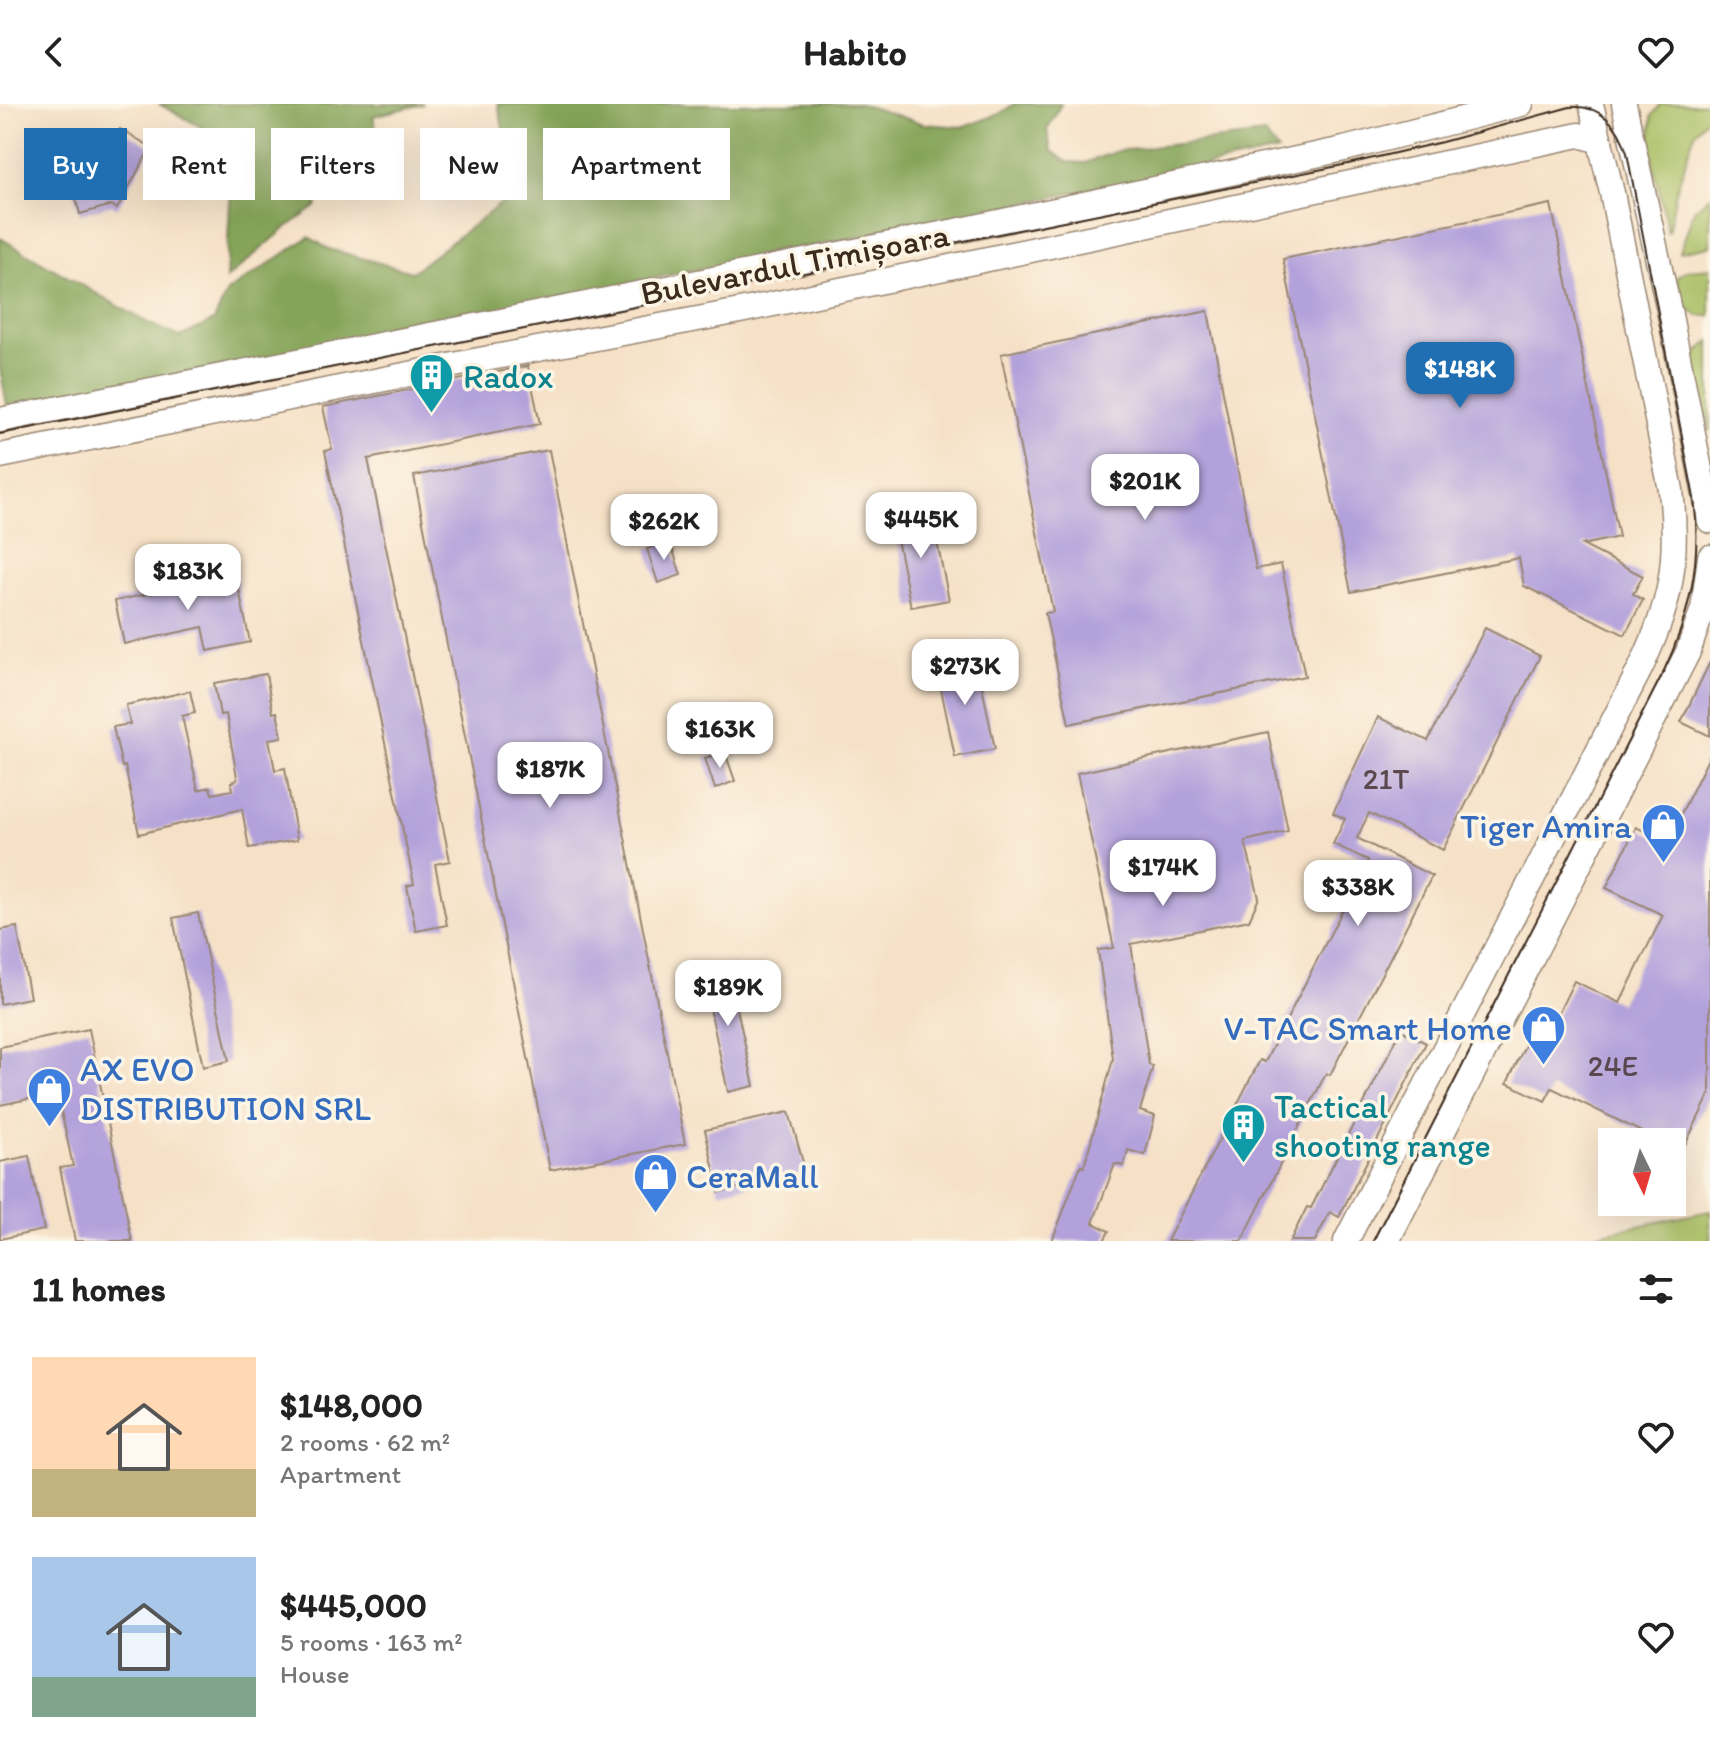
<!DOCTYPE html>
<meta charset="utf-8">
<style>
body{margin:0;font-family:Itim,sans-serif;background:#f6f6f6;color:#222;height:100vh;display:flex;flex-direction:column;font-size:30px;white-space:nowrap}
*{box-sizing:border-box;margin:0}
p{font-size:26px;color:#767676}
.icon{flex:none;width:44px;height:44px;fill:none;stroke:currentColor;stroke-width:2;stroke-linecap:round;stroke-linejoin:round}
.map{position:relative;height:1137px;overflow:hidden}
.side{display:flex;flex-direction:column;background:#fff;flex:1}
.side>*{flex:none}
.top-card{position:absolute;left:24px;top:24px;width:800px;height:72px;display:flex;gap:16px}
.needle{width:52px;rotate:175deg}
.controls{position:absolute;left:1598px;top:1024px;display:grid;gap:16px}
.controls a{display:grid;place-items:center;width:88px;height:88px;border-radius:0px;background:#fff;box-shadow:0 8px 32px #0002;font-size:40px}
.price{position:absolute;translate:-50% -68px;padding:0 18px;border-radius:16px;background:#fff;color:#222;font-size:26px;line-height:52px;filter:drop-shadow(0 2px 4px #0008)}
.price::after{content:'';position:absolute;left:50%;top:48px;width:24px;height:18px;margin-left:-12px;background:inherit;clip-path:polygon(0 0,100% 0,50% 100%)}
.price.current{background:#1f6fb2;color:#fff}
ul{padding:0;list-style:none}
li{display:flex;align-items:center;gap:24px;height:200px;padding:0 32px}
li span{display:grid;place-items:center;flex:none;width:224px;height:160px;border-radius:0px;color:#555}
li>.icon{margin-inline-start:auto}
span .icon{width:96px;height:96px;fill:#fffc;stroke-width:1}
li b{font-size:34px}
h2{display:flex;justify-content:space-between;align-items:center;height:96px;padding:0 32px;font-size:34px}
.tag{padding:0 28px;border-radius:0px;background:#fff;box-shadow:0 8px 32px #0002;font-size:28px;line-height:72px}
.tag.current{background:#1f6fb2;color:#fff}
header{display:flex;justify-content:space-between;align-items:center;height:104px;padding:0 32px;background:#fff;font-size:36px;font-weight:800}
.map>svg:first-child{display:block}
.green{fill:#a7bd62;stroke:#717440;stroke-width:2}
.forest{fill:#85a458;stroke:#60673b;stroke-width:2}
.building{fill:#b3a1db}
.lines{fill:none;stroke-linecap:round;stroke-linejoin:round}
.secondary-casing{stroke:#988672;stroke-width:27}
.secondary{stroke:#fff;stroke-width:24}
.tram{stroke:#3b2a1e;stroke-width:2}
.labels{text-anchor:middle;dominant-baseline:central;stroke-width:7;stroke-linejoin:round;paint-order:stroke}
.number-label{font-size:30px;fill:#59484d}
.street-label{font-size:34px;fill:#3b2a1e;stroke:#fcf5e5}
.culture-label{font-size:34px;fill:#0d838f;stroke:#fcf5e5;text-anchor:start}
.shop-label{font-size:34px;fill:#366cbe;stroke:#fcf5e5;text-anchor:end}
</style>
<header><svg class="icon" aria-label="back" viewBox="0 0 24 24"><path d="M15 5l-7 7 7 7"/></svg>Habito<svg class="icon" aria-label="heart" viewBox="0 0 24 24"><path d="M12 20l-8-8c-3-5 5-10 8-4 3-6 11-1 8 4z"/></svg></header>
<div class="map">
<svg width="1710" height="1137" viewBox="0 0 1710 1137">
<rect width="100%" height="100%" fill="#fcf5e5"/>
<filter id="ink" filterUnits="userSpaceOnUse"><feTurbulence type="fractalNoise" baseFrequency=".0125" numOctaves="2"/><feDisplacementMap in="SourceGraphic" scale="16" xChannelSelector="R" yChannelSelector="G"/><feConvolveMatrix kernelMatrix="1 2 1 2 8 2 1 2 1" color-interpolation-filters="sRGB"/></filter>
<filter id="wash" filterUnits="userSpaceOnUse"><feTurbulence type="fractalNoise" baseFrequency=".006" numOctaves="4" result="noise"/><feDisplacementMap in="SourceGraphic" scale="32" xChannelSelector="R" yChannelSelector="G"/><feGaussianBlur stdDeviation="1.8" result="paint"/><feColorMatrix in="noise" values="0 0 0 0 0 0 0 0 0 0 0 0 0 0 0 0 0 1.4 0 .05"/><feComposite in="paint" operator="in"/></filter>
<g filter="url(#wash)">
<rect width="100%" height="100%" fill="#f6e1c7"/>
<g class="green">
<polygon points="1661,0 1710,0 1710,10 1695,28 1676,88 1668,129 1650,43 1652,12"/>
<polygon points="1710,92 1710,142 1680,148 1694,106"/>
<polygon points="1710,164 1710,212 1698,212 1684,202 1677,173 1688,166"/>
<polygon points="1710,237 1710,328 1695,257 1697,249"/>
<polygon points="1710,1107 1710,1137 1565,1137"/>
</g>
<g class="forest">
<polygon points="159,0 424,0 373,12 385,62 312,78 317,102 287,123 226,175 233,40"/>
<polygon points="498,0 861,0 924,20 964,23 999,10 1014,0 1061,0 1047,26 1051,46 1067,58 1085,59 1117,47 1265,30 1278,47 8,306 0,265 0,134 148,219 180,233 214,217 227,188 309,133 329,145 412,168 516,88"/>
</g>
<g id="blocks">
<g class="building">
<polygon points="120,25 151,43 117,105 112,101 80,110 68,65 76,62 86,87"/>
<polygon points="1551,100 1619,433 1582,441 1643,472 1633,490 1643,496 1625,531 1524,482 1519,454 1351,488 1283,155"/>
<polygon points="1208,207 1256,465 1281,460 1305,572 1069,620 1045,509 1053,508 1001,250"/>
<polygon points="528,262 540,320 368,355 450,757 435,760 447,821 416,827 407,782 414,780 325,347 332,345 323,303"/>
<polygon points="549,346 685,1040 550,1066 414,372"/>
<polygon points="931,409 949,496 911,503 893,416"/>
<polygon points="670,437 681,471 658,479 647,445"/>
<polygon points="235,467 250,538 208,547 203,523 124,540 115,497 186,482 185,477"/>
<polygon points="1485,524 1540,552 1443,746 1369,709 1357,734 1432,772 1330,971 1326,969 1242,1137 1167,1137 1260,956 1265,958 1368,756 1333,740 1345,715 1333,709 1378,613 1428,637"/>
<polygon points="976,553 995,645 955,653 936,560"/>
<polygon points="1710,558 1710,632 1681,618"/>
<polygon points="266,570 273,609 277,608 282,633 269,635 275,666 285,664 297,736 249,744 242,705 139,730 125,662 122,663 113,623 130,620 126,601 190,587 195,609 182,612 198,686 210,683 212,690 232,686 231,678 237,676 237,673 226,610 220,611 214,579"/>
<polygon points="1268,628 1288,727 1245,737 1259,794 1249,816 1131,840 1149,961 1153,962 1140,1007 1155,1012 1145,1051 1128,1046 1124,1062 1115,1060 1093,1119 1109,1127 1104,1137 1052,1137 1081,1061 1084,1063 1113,955 1098,846 1114,844 1077,669"/>
<polygon points="725,648 735,677 715,685 705,654"/>
<polygon points="1710,651 1710,990 1672,1067 1672,1038 1640,1038 1644,1029 1552,984 1545,997 1507,979 1533,925 1547,932 1574,877 1620,899 1663,811 1606,784 1636,723 1667,738"/>
<polygon points="198,809 229,957 203,963 173,814"/>
<polygon points="17,823 30,894 0,900 0,826"/>
<polygon points="734,861 737,876 731,877 754,982 728,988 702,868"/>
<polygon points="89,925 132,1137 75,1137 60,1064 73,1062 57,989 0,1001 0,943"/>
<polygon points="1401,926 1426,939 1339,1113 1330,1108 1315,1137 1290,1137 1307,1103 1311,1104"/>
<polygon points="789,1008 806,1069 719,1088 705,1026"/>
<polygon points="29,1052 44,1126 0,1135 0,1058"/>
</g>
</g>
</g>
<g filter="url(#ink)">
<use href="#blocks" fill-opacity="0" stroke="#988672" stroke-width="2"/>
<g class="lines">
<defs>
<g id="secondary">
<polyline points="1624,0 1670,211 1710,417"/>
<polyline points="0,316 966,125 1344,45 1521,0"/>
<polyline points="0,352 474,257 735,208 1579,31 1600,37"/>
<path d="M 1346,1137 L 1640,565 C 1671,500 1679,458 1671,386 L 1612,89 L 1591,0"/>
<polyline points="1387,1137 1688,548 1703,505 1710,453"/>
</g>
</defs>
<use href="#secondary" class="secondary-casing"/>
<use href="#secondary" class="secondary"/>
<path class="tram" d="M 0,330 L 1348,60 L 1442,38 L 1570,3 C 1601,1 1619,21 1627,49 L 1694,394 C 1702,457 1690,512 1663,569 L 1373,1137"/>
</g>
</g>
<defs>
<symbol id="building-pin" viewBox="-11 -11 22 30"><path d="M0 17L-7.5 6A9.5 9.5 0 1 1 7.5 6Z" fill="#0f9aa8" stroke="#fcf5e5"/><path d="M-4-6H4V6H1V3H-1V6H-4ZM-2.5-4.3h1.7v1.8h-1.7ZM.8-4.3h1.7v1.8H.8ZM-2.5-1h1.7V.8h-1.7ZM.8-1h1.7V.8H.8Z" fill="#fff"/></symbol>
<symbol id="shop-pin" viewBox="-11 -11 22 30"><path d="M0 17L-7.5 6A9.5 9.5 0 1 1 7.5 6Z" fill="#3f7fe0" stroke="#fcf5e5"/><path d="M-5-2.5h2.3a2.7 3.5 0 0 1 5.4 0H5L5.5 6h-11ZM-1.5-2.5h3a1.5 2.3 0 0 0-3 0Z" fill="#fff"/></symbol>
</defs>
<g fill-rule="evenodd">
<use href="#building-pin" x="406" y="246" width="51" height="69"/>
<use href="#shop-pin" x="1638" y="696" width="51" height="69"/>
<use href="#shop-pin" x="1518" y="898" width="51" height="69"/>
<use href="#shop-pin" x="24" y="960" width="51" height="69"/>
<use href="#building-pin" x="1218" y="996" width="51" height="69"/>
<use href="#shop-pin" x="630" y="1046" width="51" height="69"/>
</g>
<g class="labels">
<g class="number-label">
<text x="1386" y="674">21T</text>
<text x="1613" y="961">24E</text>
</g>
<g class="street-label">
<text transform="translate(795 160) rotate(-11)">Bulevardul Timișoara</text>
</g>
<g class="culture-label">
<text x="463" y="272">Radox</text>
<text x="1274" y="1002">Tactical<tspan x="1274" dy="39">shooting range</tspan></text>
</g>
<g class="shop-label">
<text x="1632" y="722">Tiger Amira</text>
<text x="1512" y="924">V-TAC Smart Home</text>
<text x="80" y="965" text-anchor="start">AX EVO<tspan x="80" dy="39">DISTRIBUTION SRL</tspan></text>
<text x="686" y="1072" text-anchor="start">CeraMall</text>
</g>
</g>
</svg>
<div class="controls">
<a><svg class="needle" viewBox="-14 -14 28 28"><path d="M0-13l5 13h-10z" fill="#e53935"/><path d="M0 13l5-13h-10z" fill="#767676"/></svg></a>
</div>
<b class="price current" style="left:1460px;top:306px">$148K</b>
<b class="price" style="left:1145px;top:418px">$201K</b>
<b class="price" style="left:921px;top:456px">$445K</b>
<b class="price" style="left:664px;top:458px">$262K</b>
<b class="price" style="left:188px;top:508px">$183K</b>
<b class="price" style="left:965px;top:603px">$273K</b>
<b class="price" style="left:720px;top:666px">$163K</b>
<b class="price" style="left:550px;top:706px">$187K</b>
<b class="price" style="left:1163px;top:804px">$174K</b>
<b class="price" style="left:1358px;top:824px">$338K</b>
<b class="price" style="left:728px;top:924px">$189K</b>
<div class="top-card">
<a class="tag current">Buy</a>
<a class="tag">Rent</a>
<a class="tag">Filters</a>
<a class="tag">New</a>
<a class="tag">Apartment</a>
</div>
</div>
<section class="side">
<h2>11 homes<svg class="icon" aria-label="filters" viewBox="0 0 24 24"><path d="M4 7h16M4 17h16"/><circle cx="9" cy="7" r="2"/><circle cx="15" cy="17" r="2"/></svg></h2>
<ul>
<li><span style="background:linear-gradient(#ffd9b3 70%,#c2b280 0)"><svg class="icon" aria-label="home" viewBox="0 0 24 24"><path d="M3 11l9-7 9 7M6 9v11h12V9"/></svg></span><div><b>$148,000</b><p>2 rooms · 62 m²</p><p>Apartment</p></div><svg class="icon" aria-label="heart" viewBox="0 0 24 24"><path d="M12 20l-8-8c-3-5 5-10 8-4 3-6 11-1 8 4z"/></svg></li>
<li><span style="background:linear-gradient(#a9c7e8 75%,#7fa58c 0)"><svg class="icon" aria-label="home" viewBox="0 0 24 24"><path d="M3 11l9-7 9 7M6 9v11h12V9"/></svg></span><div><b>$445,000</b><p>5 rooms · 163 m²</p><p>House</p></div><svg class="icon" aria-label="heart" viewBox="0 0 24 24"><path d="M12 20l-8-8c-3-5 5-10 8-4 3-6 11-1 8 4z"/></svg></li>
</ul>
</section>
